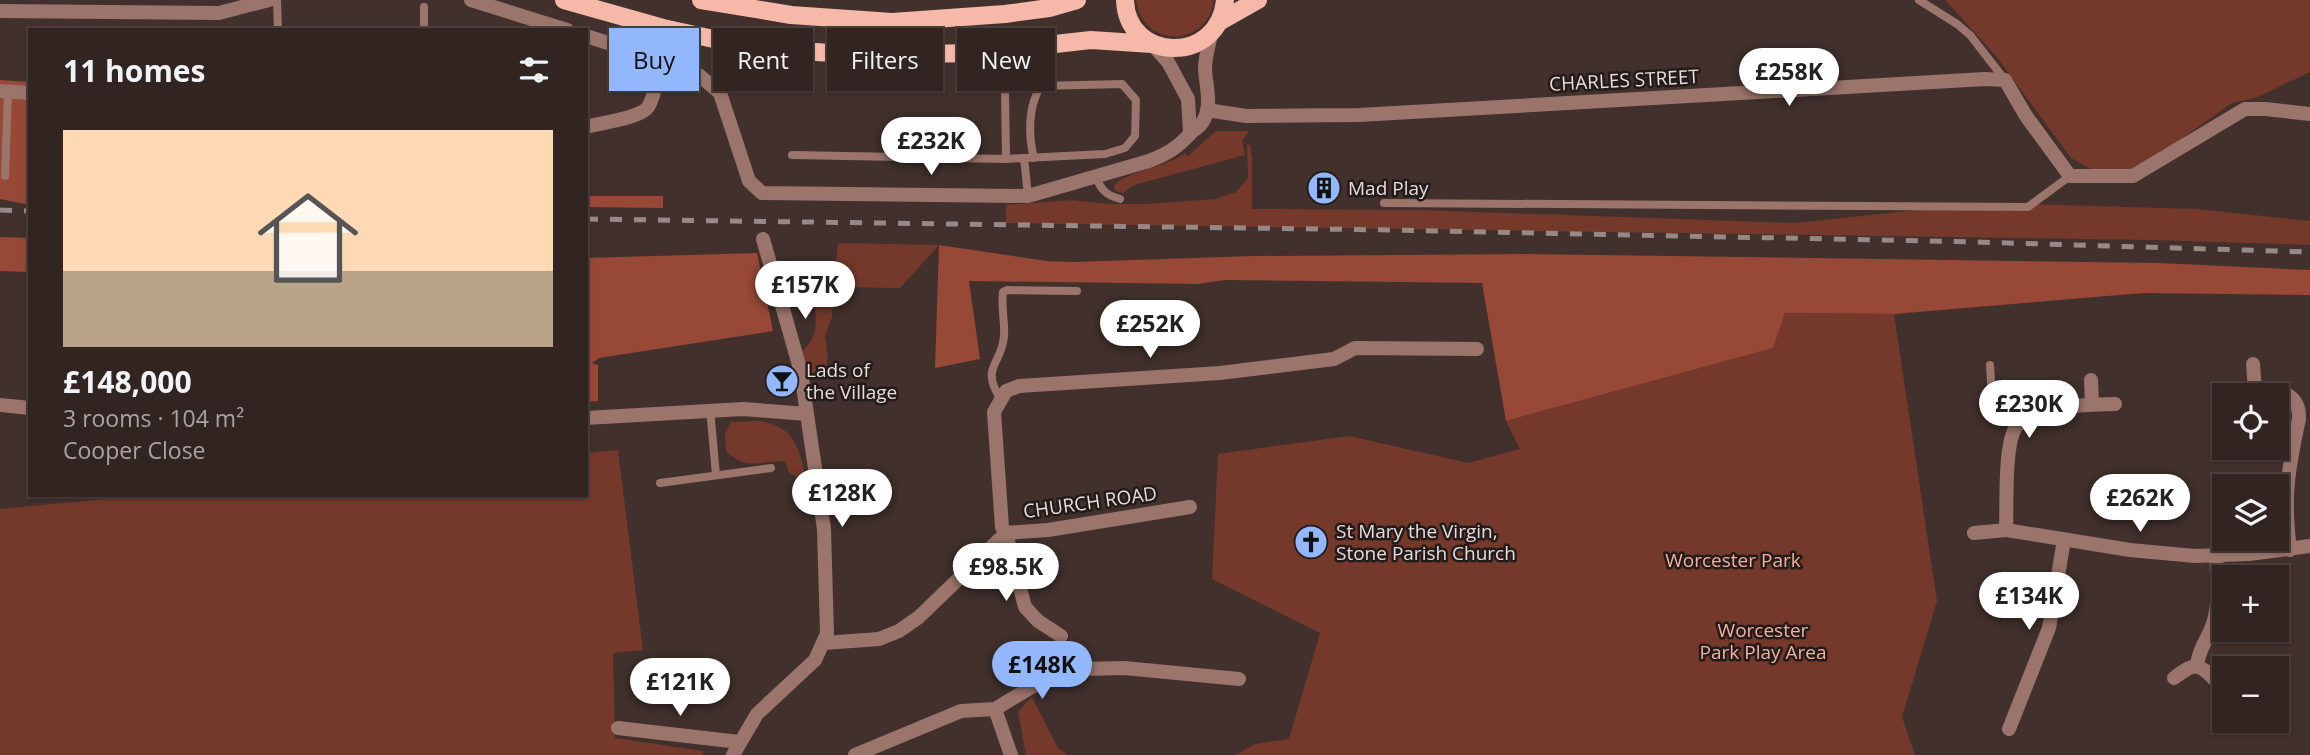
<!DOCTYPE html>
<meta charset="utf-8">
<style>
body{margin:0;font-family:"Open Sans",sans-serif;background:#3d302e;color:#f1f3f6;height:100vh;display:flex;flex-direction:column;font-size:26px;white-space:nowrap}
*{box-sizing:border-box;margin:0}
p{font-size:23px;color:#a8a4a5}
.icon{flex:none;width:38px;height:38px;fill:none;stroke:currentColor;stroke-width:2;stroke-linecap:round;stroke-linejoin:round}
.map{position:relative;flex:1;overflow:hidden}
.drawer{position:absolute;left:28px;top:28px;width:560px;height:469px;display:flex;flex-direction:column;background:#312421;border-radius:0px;box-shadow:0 2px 5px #0004,0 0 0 2px #4c413f}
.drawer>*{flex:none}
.hud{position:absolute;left:609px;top:28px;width:665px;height:63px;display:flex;gap:14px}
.fabs{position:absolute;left:2212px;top:383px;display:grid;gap:14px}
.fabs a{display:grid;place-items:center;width:77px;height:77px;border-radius:0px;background:#312421;box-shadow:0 2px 5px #0004,0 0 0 2px #4c413f;font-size:35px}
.price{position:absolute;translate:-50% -60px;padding:0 16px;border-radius:24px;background:#fff;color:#222;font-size:23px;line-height:46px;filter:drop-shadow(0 2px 4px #0008)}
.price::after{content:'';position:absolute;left:50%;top:42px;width:21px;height:16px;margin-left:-10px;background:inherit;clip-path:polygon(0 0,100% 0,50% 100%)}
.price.on{background:#93b7fd;color:#111}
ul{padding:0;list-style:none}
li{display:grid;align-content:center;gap:14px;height:371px;padding:0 35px}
li span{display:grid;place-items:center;height:217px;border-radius:0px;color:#555}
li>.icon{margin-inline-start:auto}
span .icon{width:126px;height:126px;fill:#fffc;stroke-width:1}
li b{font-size:30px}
h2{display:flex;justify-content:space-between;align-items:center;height:84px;padding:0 35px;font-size:30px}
.tag{padding:0 24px;border-radius:0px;background:#312421;box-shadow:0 2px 5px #0004,0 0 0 2px #4c413f;font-size:24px;line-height:63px}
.tag.on{background:#93b7fd;color:#111}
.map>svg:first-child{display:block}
.green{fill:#74392b}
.forest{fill:#974836}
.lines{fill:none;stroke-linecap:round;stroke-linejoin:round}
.service{stroke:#9b756c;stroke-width:8}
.minor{stroke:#9b756c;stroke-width:14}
.tertiary{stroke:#9b756c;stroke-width:14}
.primary{stroke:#f6b8a9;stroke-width:18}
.rail{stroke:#978986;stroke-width:5;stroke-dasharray:12 12;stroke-linecap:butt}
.labels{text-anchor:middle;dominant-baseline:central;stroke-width:5;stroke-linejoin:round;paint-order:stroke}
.street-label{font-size:19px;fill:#e7dcd9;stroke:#221b19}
.poi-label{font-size:19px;fill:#e7dcd9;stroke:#221b19;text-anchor:start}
.park-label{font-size:19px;fill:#f4b09f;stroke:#221b19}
</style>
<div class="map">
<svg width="2310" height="755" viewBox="0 0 2310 755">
<rect width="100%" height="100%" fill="#41302c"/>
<g class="green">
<path d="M 1136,0 L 1214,0 C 1208,48 1142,49 1136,0 Z"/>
<polygon points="1945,0 2310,0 2310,72 2258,97 2232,103 2136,171 2096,172 2071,158 1996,56"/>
<path d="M 1216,131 L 1249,131 L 1242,141 L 1245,155 L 1134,185 L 1123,193 L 1115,191 L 1114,185 C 1133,169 1164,168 1185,153 L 1188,156 Z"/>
<polygon points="1247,145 1250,145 1252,158 1252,209 1421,210 1795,223 1985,203 2197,209 2310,221 2310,245 2153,240 1006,223 1006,205 1072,200 1110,204 1146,204 1215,199 1236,192 1248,178"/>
<path d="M 838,243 L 939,245 L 900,288 L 833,287 L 832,317 L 825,336 L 828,359 L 825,372 L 808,375 L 802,351 C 823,335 814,311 813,288 L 836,264 Z"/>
<polygon points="1785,313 1894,314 1937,601 1902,717 1915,755 1236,755 1255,744 1289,739 1320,633 1212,579 1218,454 1349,436 1468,463 1520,449 1506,421 1772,348"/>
<path d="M 759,421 C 797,426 799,451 807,482 L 789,473 L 785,461 C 760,461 746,471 726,451 L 725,434 L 731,422 Z"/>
<polygon points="618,450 643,650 613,653 615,738 703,751 703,755 0,755 0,509 147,495 586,495 586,453"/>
<polygon points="1032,697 1058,748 1067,755 1026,755 1018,712"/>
</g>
<g class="forest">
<polygon points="0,80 30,82 30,205 0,199"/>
<polygon points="586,196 663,196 663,208 586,207"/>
<polygon points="0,237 30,238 30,272 0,271"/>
<polygon points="939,245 1047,261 1073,262 1253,256 1526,254 2160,263 2310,270 2310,295 2143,293 1894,314 1785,313 1773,348 1506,421 1482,283 1226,280 1197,284 969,281 980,359 935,368"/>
<polygon points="757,253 773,331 599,358 592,363 598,365 598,401 586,402 586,258"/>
</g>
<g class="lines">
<g class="service">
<polyline points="277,0 278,30"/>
<polyline points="1919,0 1957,24 1970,35 2005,80"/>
<polyline points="424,30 424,7"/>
<polyline points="1005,91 1006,159 1024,158 1028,196"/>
<polyline points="792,155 1006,159"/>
<path d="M 1024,158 L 1105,154 L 1125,148 L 1135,136 L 1136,100 L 1122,84 L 1041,86 C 1028,105 1028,136 1034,158"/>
<polyline points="5,176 8,91"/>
<path d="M 1096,177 C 1101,190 1106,195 1120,199"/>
<polyline points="1384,203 2028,207 2070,176"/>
<polyline points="1990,365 1992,397 2017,425"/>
<path d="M 1000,398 C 980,366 1002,365 1004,336 C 1005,322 1001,307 1003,292 L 1007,290 L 1077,291"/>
<polyline points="710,409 716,475"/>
<polyline points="660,483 771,468"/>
</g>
<g class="minor">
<polyline points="471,0 567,30"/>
<polyline points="0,11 219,13 269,0"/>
<path d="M 586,36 L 662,60 L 700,76 L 720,93 L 749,181 L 762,193 L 1028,196 L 1149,161 C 1167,154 1177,148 1190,134 C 1193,130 1199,128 1202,123 C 1213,106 1206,88 1205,69 C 1205,57 1209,44 1212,31"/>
<polyline points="1152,44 1168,62 1188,99 1190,133"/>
<polyline points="0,91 30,93"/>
<polyline points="1207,110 1246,116 1359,115 1985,79 2005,80 2026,116 2070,176 2133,176 2245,109 2265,109 2310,114"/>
<path d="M 586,127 C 600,123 641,118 648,107 C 655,97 658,72 662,60"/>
<polyline points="763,239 801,372 807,414"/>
<polyline points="2253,364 2255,390"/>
<polyline points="2091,380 2092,404"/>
<path d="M 2231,396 C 2254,389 2301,381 2299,419 C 2288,470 2283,497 2290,550"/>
<path d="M 2006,530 C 2007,507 2004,444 2016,427 C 2032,404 2090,405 2115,404"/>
<polyline points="1974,533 2006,530 2130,550 2195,556 2249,554 2310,546"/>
<polyline points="1061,636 1038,621 1025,607 1006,533 1002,527 994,412 1006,391 1019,386 1220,373 1334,359 1355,348 1477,349"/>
<polyline points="824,643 879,639 899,631 919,617 1006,533 1048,530 1190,507"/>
<path d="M 2197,666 C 2198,650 2208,639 2213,624 C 2220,602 2217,579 2216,556"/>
<path d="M 2174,678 C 2194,663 2198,662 2215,680"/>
<polyline points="995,709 1011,755"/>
<polyline points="618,728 739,742"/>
<polyline points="2009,729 2049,628 2064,540"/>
<polyline points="855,755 961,711 995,709 1040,682 1060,674 1081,669 1124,668 1239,679"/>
</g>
<g class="tertiary">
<polyline points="0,405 30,408"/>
<polyline points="586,418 743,409 807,414 824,529 827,634 815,660 757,714 733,755"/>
</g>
<g class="primary">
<polyline points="564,0 663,28 755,48 862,55 975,53 1091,40 1152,44"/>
<polyline points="701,0 791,15 892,22 1005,14 1049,8 1077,0"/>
<path d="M 1125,0 C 1127,63 1219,65 1225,0"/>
<polyline points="1219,22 1258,0"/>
</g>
<g class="rail">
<polyline points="0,210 30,211"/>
<polyline points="586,219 1390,230 1975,242 2310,252"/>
</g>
</g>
<defs>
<symbol id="building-disc" viewBox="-11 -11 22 22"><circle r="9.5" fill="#93b7fd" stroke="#221b19"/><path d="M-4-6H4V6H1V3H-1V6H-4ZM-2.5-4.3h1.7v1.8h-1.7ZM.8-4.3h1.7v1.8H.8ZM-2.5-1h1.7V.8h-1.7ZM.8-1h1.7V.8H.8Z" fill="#111"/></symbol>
<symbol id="bar-disc" viewBox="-11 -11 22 22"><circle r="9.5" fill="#93b7fd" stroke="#221b19"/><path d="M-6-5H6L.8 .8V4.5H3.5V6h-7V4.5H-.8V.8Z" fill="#111"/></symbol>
<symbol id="church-disc" viewBox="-11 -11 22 22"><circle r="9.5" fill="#93b7fd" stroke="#221b19"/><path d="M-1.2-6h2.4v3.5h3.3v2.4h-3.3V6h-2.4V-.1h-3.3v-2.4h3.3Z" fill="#111"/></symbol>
</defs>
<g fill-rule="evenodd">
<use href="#building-disc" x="1305" y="169" width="38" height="38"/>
<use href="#bar-disc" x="763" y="362" width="38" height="38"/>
<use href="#church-disc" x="1292" y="523" width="38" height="38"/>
</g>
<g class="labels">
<g class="street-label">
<text transform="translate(1624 80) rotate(-3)">CHARLES STREET</text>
<text transform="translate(1090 502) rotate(-8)">CHURCH ROAD</text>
</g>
<g class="poi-label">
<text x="1348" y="188">Mad Play</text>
<text x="806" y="370">Lads of<tspan x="806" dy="22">the Village</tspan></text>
<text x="1336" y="531">St Mary the Virgin,<tspan x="1336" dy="22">Stone Parish Church</tspan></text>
</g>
<g class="park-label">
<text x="1733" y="560">Worcester Park</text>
<text x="1763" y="630">Worcester<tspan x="1763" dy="22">Park Play Area</tspan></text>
</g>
</g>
</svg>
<div class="fabs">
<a><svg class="icon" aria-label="locate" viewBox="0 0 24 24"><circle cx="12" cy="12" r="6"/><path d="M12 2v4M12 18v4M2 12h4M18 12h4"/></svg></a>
<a><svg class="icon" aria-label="layers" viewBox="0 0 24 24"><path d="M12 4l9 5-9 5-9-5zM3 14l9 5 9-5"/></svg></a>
<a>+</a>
<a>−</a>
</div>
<b class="price" style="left:1789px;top:108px">£258K</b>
<b class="price" style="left:931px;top:177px">£232K</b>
<b class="price" style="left:805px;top:321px">£157K</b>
<b class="price" style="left:1150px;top:360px">£252K</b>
<b class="price" style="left:2029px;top:440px">£230K</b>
<b class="price" style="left:842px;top:529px">£128K</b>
<b class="price" style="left:2140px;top:534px">£262K</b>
<b class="price" style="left:1006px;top:603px">£98.5K</b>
<b class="price" style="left:2029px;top:632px">£134K</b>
<b class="price on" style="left:1042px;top:701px">£148K</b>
<b class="price" style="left:680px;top:718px">£121K</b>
<div class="hud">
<a class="tag on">Buy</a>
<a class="tag">Rent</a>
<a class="tag">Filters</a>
<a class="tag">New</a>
</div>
<section class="drawer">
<h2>11 homes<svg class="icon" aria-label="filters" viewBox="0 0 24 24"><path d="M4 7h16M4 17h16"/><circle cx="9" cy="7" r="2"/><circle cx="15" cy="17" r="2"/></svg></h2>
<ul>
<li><span style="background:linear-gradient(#ffd9b3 65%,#b9a48a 0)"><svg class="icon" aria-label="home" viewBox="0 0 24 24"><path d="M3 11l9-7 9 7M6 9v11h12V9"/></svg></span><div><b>£148,000</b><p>3 rooms · 104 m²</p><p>Cooper Close</p></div></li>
</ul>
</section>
</div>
